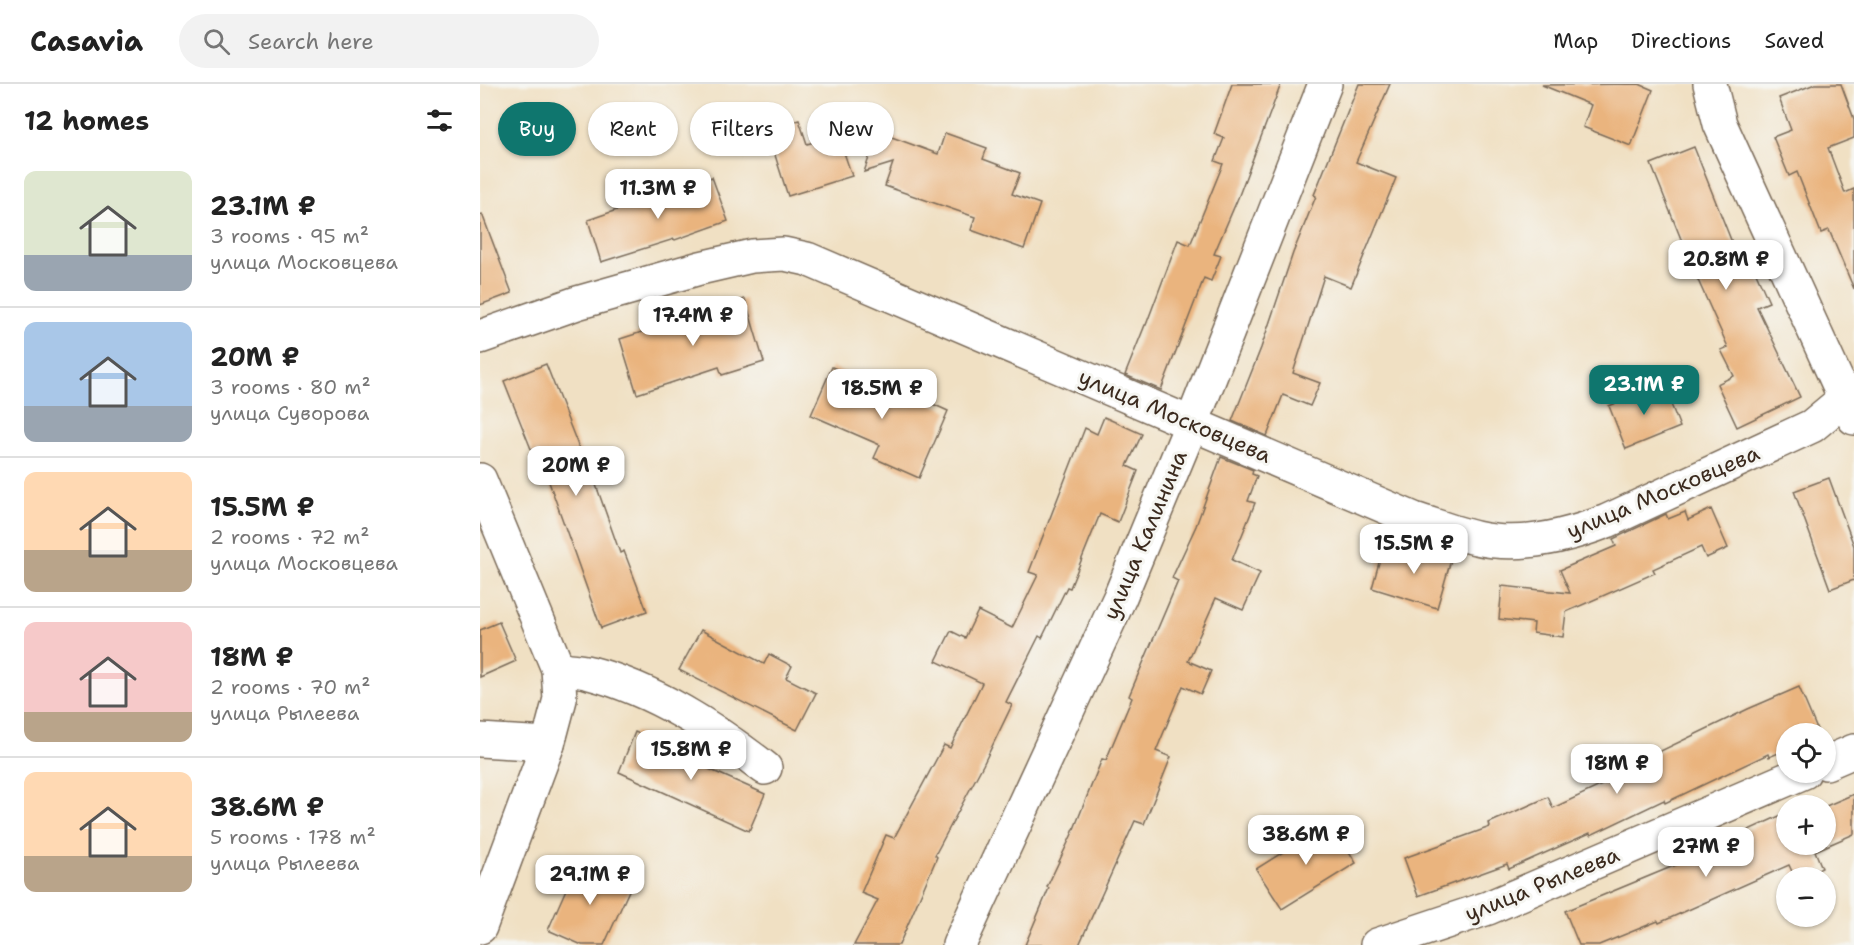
<!DOCTYPE html>
<meta charset="utf-8">
<style>
body{margin:0;font-family:"Shantell Sans",sans-serif;background:#f2f2f2;color:#222;height:100vh;display:flex;flex-direction:column;font-size:22px;white-space:nowrap}
*{box-sizing:border-box;margin:0}
p{font-size:20px;color:#767676}
.icon{flex:none;width:33px;height:33px;fill:none;stroke:currentColor;stroke-width:2;stroke-linecap:round;stroke-linejoin:round}
.map{position:relative;flex:1;overflow:hidden}
.sheet{display:flex;flex-direction:column;background:#fff;width:480px}
.sheet>*{flex:none}
.top-card{position:absolute;left:18px;top:18px;width:570px;height:54px;display:flex;gap:12px}
.tools{position:absolute;left:1296px;top:639px;display:grid;gap:12px}
.tools a{display:grid;place-items:center;width:60px;height:60px;border-radius:50%;background:#fff;box-shadow:0 2px 4px #0004;font-size:30px}
.price{position:absolute;translate:-50% -51px;padding:0 14px;border-radius:12px;background:#fff;color:#222;font-size:20px;line-height:39px;filter:drop-shadow(0 2px 3px #0008)}
.price::after{content:'';position:absolute;left:50%;top:36px;width:18px;height:14px;margin-left:-9px;background:inherit;clip-path:polygon(0 0,100% 0,50% 100%)}
.price.current{background:#0f766e;color:#fff}
ul{padding:0;list-style:none}
li{display:flex;align-items:center;gap:18px;height:150px;padding:0 24px}
li+li{border-top:2px solid #e0e0e0}
li span{display:grid;place-items:center;flex:none;width:168px;height:120px;border-radius:12px;color:#555}
li>.icon{margin-inline-start:auto}
span .icon{width:72px;height:72px;fill:#fffc;stroke-width:1}
li b{font-size:26px}
h2{display:flex;justify-content:space-between;align-items:center;height:72px;padding:0 24px;font-size:26px}
.chip{padding:0 21px;border-radius:27px;background:#fff;box-shadow:0 2px 4px #0004;font-size:21px;line-height:54px}
.chip.current{background:#0f766e;color:#fff}
header{display:flex;align-items:center;gap:36px;box-sizing:border-box;height:84px;padding:0 30px;background:#fff;border-bottom:2px solid #e0e0e0}
header strong{font-size:28px}
nav{display:flex;gap:33px;margin-inline-start:auto;font-size:21px}
.search{width:420px;height:54px;background:#f2f2f2;display:flex;align-items:center;gap:15px;box-sizing:border-box;padding:0 21px;border-radius:33px;color:#767676;font-size:22px}
main{display:flex;flex:1;min-height:0}
.map>svg:first-child{display:block}
.building{fill:#eab47e}
.lines{fill:none;stroke-linecap:round;stroke-linejoin:round}
.minor-casing{stroke:#7a6a58;stroke-width:36}
.minor{stroke:#fff;stroke-width:33}
.labels{text-anchor:middle;dominant-baseline:central;stroke-width:6;stroke-linejoin:round;paint-order:stroke}
.street-label{font-size:22px;fill:#3b2a1e;stroke:#f6f6f2}
</style>
<header>
<strong>Casavia</strong>
<div class="search"><svg class="icon" aria-label="search" viewBox="0 0 24 24"><circle cx="10" cy="10" r="6"/><path d="M15 15l6 6"/></svg>Search here</div>
<nav><a>Map</a><a>Directions</a><a>Saved</a></nav>
</header>
<main>
<section class="sheet">
<h2>12 homes<svg class="icon" aria-label="filters" viewBox="0 0 24 24"><path d="M4 7h16M4 17h16"/><circle cx="9" cy="7" r="2"/><circle cx="15" cy="17" r="2"/></svg></h2>
<ul>
<li><span style="background:linear-gradient(#dfe7d0 70%,#9aa5b1 0)"><svg class="icon" aria-label="home" viewBox="0 0 24 24"><path d="M3 11l9-7 9 7M6 9v11h12V9"/></svg></span><div><b>23.1M ₽</b><p>3 rooms · 95 m²</p><p>улица Московцева</p></div></li>
<li><span style="background:linear-gradient(#a9c7e8 70%,#9aa5b1 0)"><svg class="icon" aria-label="home" viewBox="0 0 24 24"><path d="M3 11l9-7 9 7M6 9v11h12V9"/></svg></span><div><b>20M ₽</b><p>3 rooms · 80 m²</p><p>улица Суворова</p></div></li>
<li><span style="background:linear-gradient(#ffd9b3 65%,#b9a48a 0)"><svg class="icon" aria-label="home" viewBox="0 0 24 24"><path d="M3 11l9-7 9 7M6 9v11h12V9"/></svg></span><div><b>15.5M ₽</b><p>2 rooms · 72 m²</p><p>улица Московцева</p></div></li>
<li><span style="background:linear-gradient(#f6c9c9 75%,#b9a48a 0)"><svg class="icon" aria-label="home" viewBox="0 0 24 24"><path d="M3 11l9-7 9 7M6 9v11h12V9"/></svg></span><div><b>18M ₽</b><p>2 rooms · 70 m²</p><p>улица Рылеева</p></div></li>
<li><span style="background:linear-gradient(#ffd9b3 70%,#b9a48a 0)"><svg class="icon" aria-label="home" viewBox="0 0 24 24"><path d="M3 11l9-7 9 7M6 9v11h12V9"/></svg></span><div><b>38.6M ₽</b><p>5 rooms · 178 m²</p><p>улица Рылеева</p></div></li>
</ul>
</section>
<div class="map">
<svg width="1374" height="861" viewBox="0 0 1374 861">
<rect width="100%" height="100%" fill="#f6f6f2"/>
<filter id="ink" filterUnits="userSpaceOnUse"><feTurbulence type="fractalNoise" baseFrequency=".0167" numOctaves="2"/><feDisplacementMap in="SourceGraphic" scale="12" xChannelSelector="R" yChannelSelector="G"/><feConvolveMatrix kernelMatrix="1 2 1 2 8 2 1 2 1" color-interpolation-filters="sRGB"/></filter>
<filter id="wash" filterUnits="userSpaceOnUse"><feTurbulence type="fractalNoise" baseFrequency=".008" numOctaves="4" result="noise"/><feDisplacementMap in="SourceGraphic" scale="24" xChannelSelector="R" yChannelSelector="G"/><feGaussianBlur stdDeviation="1.35" result="paint"/><feColorMatrix in="noise" values="0 0 0 0 0 0 0 0 0 0 0 0 0 0 0 0 0 1.4 0 .05"/><feComposite in="paint" operator="in"/></filter>
<g filter="url(#wash)">
<rect width="100%" height="100%" fill="#f0e0c3"/>
<g id="blocks">
<g class="building">
<polygon points="752,0 801,0 758,114 734,170 741,172 731,197 724,194 681,306 645,291 665,241 666,241 698,156 710,161 743,80 735,77 744,54 734,50"/>
<polygon points="879,0 910,0 876,78 916,94 871,203 844,192 813,289 840,299 830,322 803,311 787,352 752,337 781,264 813,169 836,112 834,111"/>
<polygon points="1159,0 1173,6 1151,62 1103,43 1111,21 1062,1"/>
<polygon points="1335,0 1361,0 1374,35 1374,54 1348,64 1365,109 1374,105 1374,205 1349,146 1341,149 1317,88 1309,92 1293,53 1311,46 1299,14"/>
<polygon points="319,36 327,60 358,51 372,92 308,112 287,46"/>
<polygon points="398,48 458,70 465,49 507,64 503,75 540,89 532,110 560,120 544,165 491,146 495,133 405,102 413,79 384,88"/>
<polygon points="1214,63 1255,166 1264,162 1289,218 1277,223 1320,313 1257,343 1237,300 1254,292 1241,266 1248,263 1213,185 1171,80"/>
<polygon points="232,93 248,137 195,156 194,155 121,178 108,136"/>
<polygon points="2,130 32,209 0,221 0,131"/>
<polygon points="265,215 284,278 242,291 239,283 157,310 140,255"/>
<polygon points="66,280 106,382 109,381 140,469 144,467 167,527 121,544 58,367 53,370 24,297"/>
<polygon points="352,283 421,313 424,307 468,327 439,394 394,374 400,361 331,331"/>
<polygon points="1183,300 1200,343 1146,365 1129,322"/>
<polygon points="624,333 662,350 647,382 658,387 638,438 620,430 590,504 587,503 562,554 559,552 526,618 532,621 503,681 455,771 457,773 419,861 374,861 398,816 381,809 406,751 414,754 464,661 470,664 502,599 456,577 471,547 485,554 498,527 532,544 558,491 549,488 605,344 617,350"/>
<polygon points="741,373 773,386 772,390 777,392 768,417 775,419 752,476 780,489 763,526 736,514 708,577 731,587 721,610 703,602 676,667 691,673 664,740 655,737 599,861 545,861 569,804 567,803 592,750 622,675 626,676 652,614 649,612 698,497 692,494 716,442"/>
<polygon points="1349,394 1374,462 1374,496 1350,505 1314,407"/>
<polygon points="1231,425 1248,464 1226,474 1221,463 1173,485 1175,489 1086,528 1083,553 1053,549 1054,539 1019,535 1022,502 1090,509 1080,486 1136,462 1133,455 1186,430 1188,435 1205,428 1208,436"/>
<polygon points="944,460 973,469 957,524 892,504 903,464 940,475"/>
<polygon points="19,538 36,577 0,593 0,546"/>
<polygon points="221,546 284,580 289,570 312,582 306,594 336,609 317,646 199,586"/>
<polygon points="1319,603 1339,650 1306,650 1306,666 1289,673 1288,670 1185,719 1184,716 1111,751 1110,749 1029,785 1027,780 938,812 924,774 1010,743 1009,739 1068,713 1073,724 1167,680 1164,675 1268,625"/>
<polygon points="155,648 215,673 213,678 285,710 269,747 139,688"/>
<polygon points="1374,710 1374,750 1335,767 1342,784 1322,794 1315,794 1309,781 1179,839 1178,837 1119,861 1099,861 1085,827 1266,752 1264,748 1306,729 1306,760 1346,760 1346,722"/>
<polygon points="851,738 876,779 802,825 776,785"/>
<polygon points="99,776 152,800 124,861 102,861 68,846"/>
</g>
</g>
</g>
<g filter="url(#ink)">
<use href="#blocks" fill-opacity="0" stroke="#7a6a58" stroke-width="1.5"/>
<g class="lines">
<defs>
<g id="minor">
<polyline points="1230,0 1240,40 1374,334"/>
<path d="M 0,253 L 97,219 L 220,184 L 272,172 L 304,170 L 327,175 L 934,435 C 954,441 975,449 996,454 C 1039,464 1086,453 1127,437 L 1332,342 L 1374,307"/>
<polyline points="0,396 78,585 80,615 68,660 0,843"/>
<path d="M 78,585 C 89,586 100,586 110,589 C 175,606 233,644 285,684"/>
<polyline points="0,656 68,660"/>
<polyline points="1346,679 1374,667"/>
<polyline points="479,861 640,513 712,339 845,0"/>
<polyline points="897,861 1008,824 1324,688"/>
</g>
</defs>
<use href="#minor" class="minor-casing"/>
<use href="#minor" class="minor"/>
</g>
</g>
<g class="labels">
<g class="street-label">
<text transform="translate(695 332) rotate(23)">улица Московцева</text>
<text transform="translate(1183 408) rotate(-23)">улица Московцева</text>
<text transform="translate(665 451) rotate(-67)">улица Калинина</text>
<text transform="translate(1062 800) rotate(-22)">улица Рылеева</text>
</g>
</g>
</svg>
<div class="tools">
<a><svg class="icon" aria-label="locate" viewBox="0 0 24 24"><circle cx="12" cy="12" r="6"/><path d="M12 2v4M12 18v4M2 12h4M18 12h4"/></svg></a>
<a>+</a>
<a>−</a>
</div>
<b class="price" style="left:178px;top:136px">11.3M ₽</b>
<b class="price" style="left:1246px;top:207px">20.8M ₽</b>
<b class="price" style="left:213px;top:263px">17.4M ₽</b>
<b class="price current" style="left:1164px;top:332px">23.1M ₽</b>
<b class="price" style="left:402px;top:336px">18.5M ₽</b>
<b class="price" style="left:96px;top:413px">20M ₽</b>
<b class="price" style="left:934px;top:491px">15.5M ₽</b>
<b class="price" style="left:211px;top:697px">15.8M ₽</b>
<b class="price" style="left:1137px;top:711px">18M ₽</b>
<b class="price" style="left:826px;top:782px">38.6M ₽</b>
<b class="price" style="left:1226px;top:794px">27M ₽</b>
<b class="price" style="left:110px;top:822px">29.1M ₽</b>
<div class="top-card">
<a class="chip current">Buy</a>
<a class="chip">Rent</a>
<a class="chip">Filters</a>
<a class="chip">New</a>
</div>
</div>
</main>
